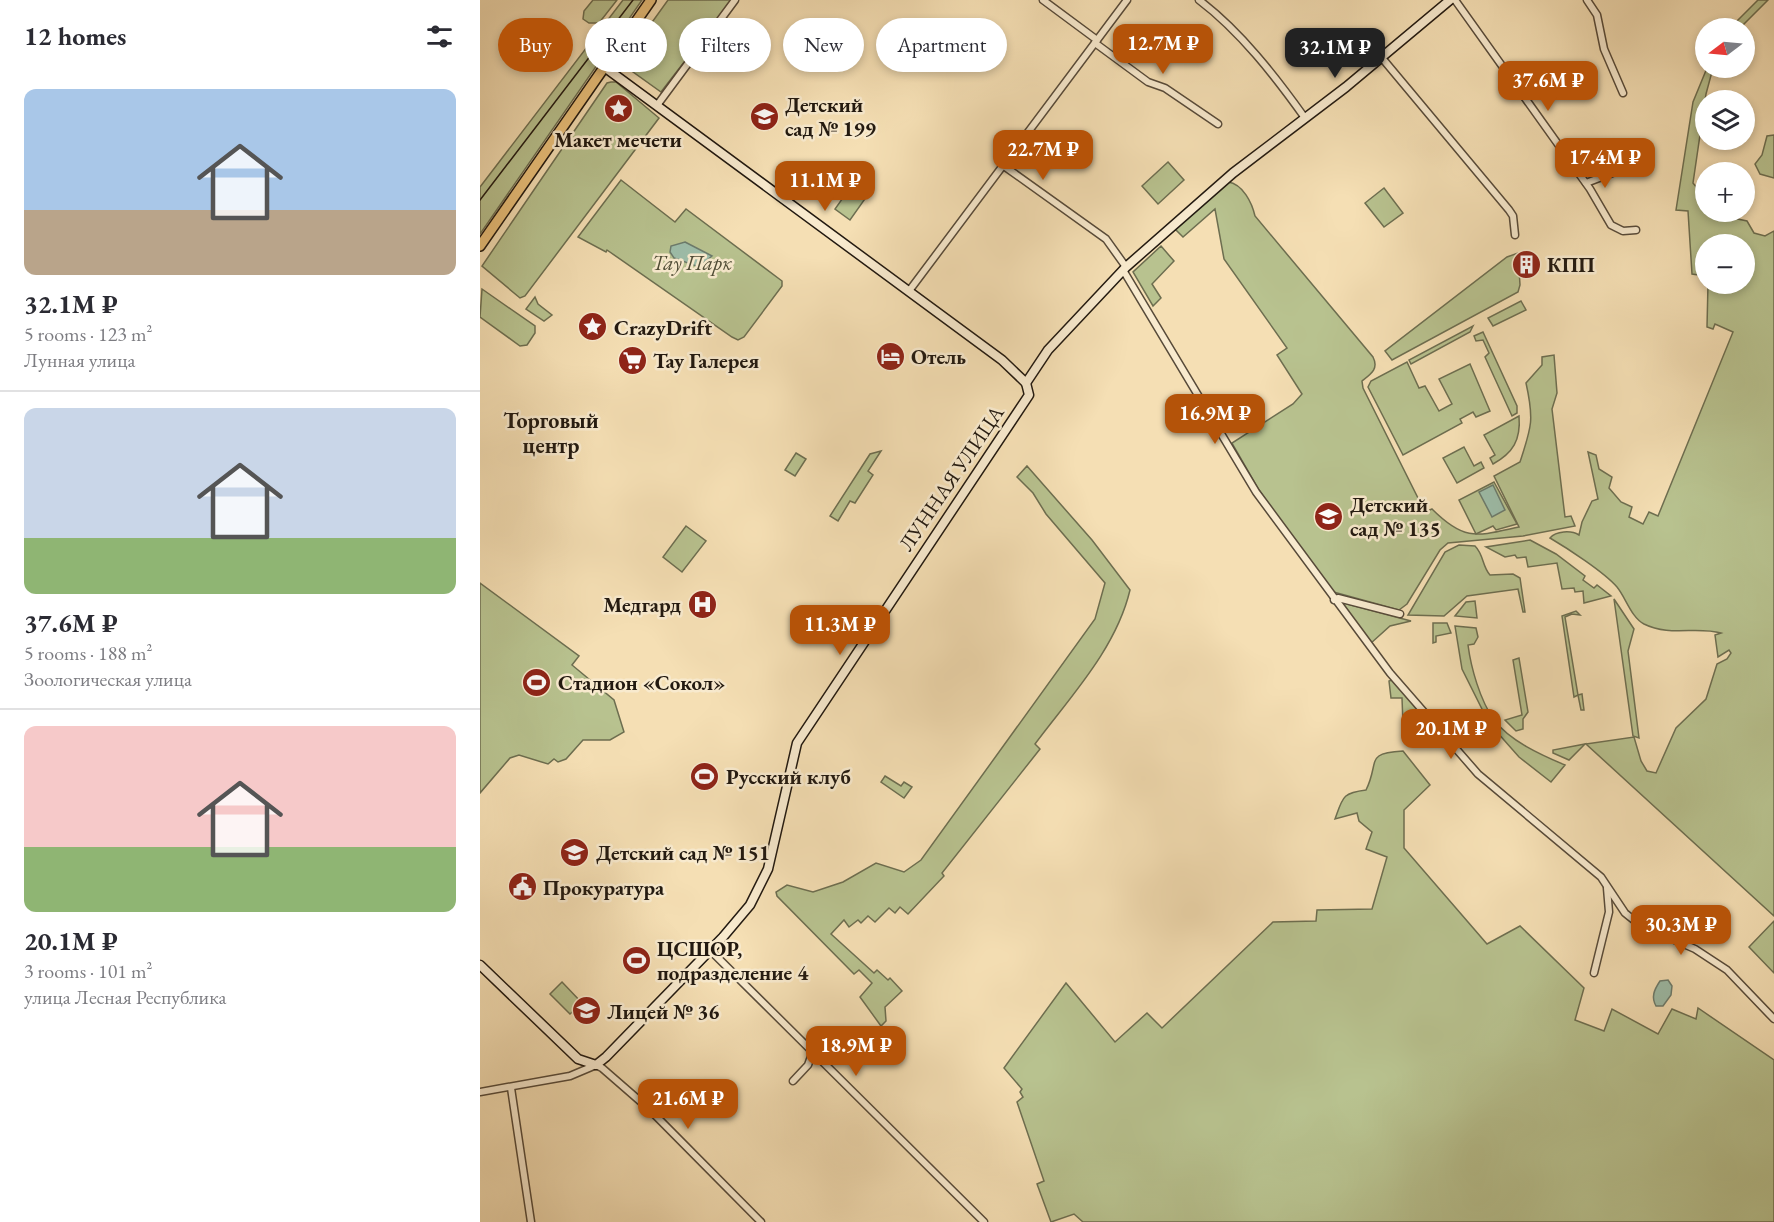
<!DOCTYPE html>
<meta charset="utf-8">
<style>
body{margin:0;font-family:"EB Garamond",serif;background:#f2f2f3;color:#2b2b33;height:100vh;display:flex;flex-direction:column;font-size:22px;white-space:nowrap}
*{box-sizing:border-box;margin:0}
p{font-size:20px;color:#7c7c81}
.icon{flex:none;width:33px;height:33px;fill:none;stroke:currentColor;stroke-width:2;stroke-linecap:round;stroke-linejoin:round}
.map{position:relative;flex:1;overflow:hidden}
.details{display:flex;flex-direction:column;background:#fff;width:480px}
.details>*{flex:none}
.hud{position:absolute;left:18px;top:18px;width:570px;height:54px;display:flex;gap:12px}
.needle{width:39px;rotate:254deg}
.tools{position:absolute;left:1215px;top:18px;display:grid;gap:12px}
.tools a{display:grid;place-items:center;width:60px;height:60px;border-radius:50%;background:#fff;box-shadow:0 3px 9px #0003;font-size:30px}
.price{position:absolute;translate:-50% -51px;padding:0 14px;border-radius:12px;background:#b45309;color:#fff;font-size:20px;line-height:39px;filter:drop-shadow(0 2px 3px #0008)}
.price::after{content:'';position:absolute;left:50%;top:36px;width:18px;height:14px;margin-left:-9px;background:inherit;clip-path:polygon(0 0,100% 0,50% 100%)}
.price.on{background:#222;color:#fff}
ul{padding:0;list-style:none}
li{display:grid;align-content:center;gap:12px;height:318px;padding:0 24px}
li+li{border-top:2px solid #e1e1e2}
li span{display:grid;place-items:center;height:186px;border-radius:12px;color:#555}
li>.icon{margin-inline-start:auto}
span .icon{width:108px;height:108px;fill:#fffc;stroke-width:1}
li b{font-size:26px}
h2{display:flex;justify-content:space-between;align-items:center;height:72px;padding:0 24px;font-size:26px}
.chip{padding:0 21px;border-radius:27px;background:#fff;box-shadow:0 3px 9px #0003;font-size:21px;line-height:54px}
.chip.on{background:#b45309;color:#fff}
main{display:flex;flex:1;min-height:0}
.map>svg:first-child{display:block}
.green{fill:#b8c28f;stroke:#6d6e50;stroke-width:1.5}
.water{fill:#9dbda9;stroke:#6c7b6c;stroke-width:1.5}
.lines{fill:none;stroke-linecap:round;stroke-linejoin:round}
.street-casing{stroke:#574a39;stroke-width:9}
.secondary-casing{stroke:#221910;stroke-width:11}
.primary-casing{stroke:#221910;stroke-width:12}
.street{stroke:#f8eace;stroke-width:6}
.secondary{stroke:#f8eace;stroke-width:8}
.primary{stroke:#eac07a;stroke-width:9}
.tram{stroke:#221910;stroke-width:1.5}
.labels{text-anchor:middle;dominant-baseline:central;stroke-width:5;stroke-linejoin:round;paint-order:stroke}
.poi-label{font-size:21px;font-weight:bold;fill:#221910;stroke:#f8eace;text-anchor:start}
.park-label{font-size:21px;font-style:italic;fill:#4f4c36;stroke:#f8eace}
.street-label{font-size:21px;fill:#221910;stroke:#f8eace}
.neighbourhood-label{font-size:22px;font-weight:bold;fill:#221910;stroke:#f8eace}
</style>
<main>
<section class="details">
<h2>12 homes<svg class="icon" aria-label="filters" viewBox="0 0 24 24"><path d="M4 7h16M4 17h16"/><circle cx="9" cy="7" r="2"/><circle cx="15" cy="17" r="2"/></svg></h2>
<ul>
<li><span style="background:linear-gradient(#a9c7e8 65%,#b9a48a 0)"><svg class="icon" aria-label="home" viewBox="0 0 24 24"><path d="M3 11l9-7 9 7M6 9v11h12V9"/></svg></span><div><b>32.1M ₽</b><p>5 rooms · 123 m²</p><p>Лунная улица</p></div></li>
<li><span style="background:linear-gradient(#c9d6e8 70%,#8fb573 0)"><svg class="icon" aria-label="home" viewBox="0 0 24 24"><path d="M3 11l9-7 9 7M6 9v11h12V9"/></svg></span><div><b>37.6M ₽</b><p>5 rooms · 188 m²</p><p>Зоологическая улица</p></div></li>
<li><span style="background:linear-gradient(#f6c9c9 65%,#8fb573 0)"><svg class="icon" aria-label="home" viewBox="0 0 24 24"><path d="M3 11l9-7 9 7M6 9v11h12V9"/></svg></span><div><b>20.1M ₽</b><p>3 rooms · 101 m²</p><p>улица Лесная Республика</p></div></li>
</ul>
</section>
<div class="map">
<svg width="1294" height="1222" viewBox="0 0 1294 1222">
<rect width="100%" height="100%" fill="#f5dfb4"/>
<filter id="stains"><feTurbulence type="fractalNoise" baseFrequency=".00333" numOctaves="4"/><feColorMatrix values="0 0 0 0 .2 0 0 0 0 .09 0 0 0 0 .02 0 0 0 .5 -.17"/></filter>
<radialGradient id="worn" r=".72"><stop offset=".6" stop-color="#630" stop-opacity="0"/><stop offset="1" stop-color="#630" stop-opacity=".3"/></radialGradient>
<g class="green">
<polygon points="113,0 137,0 119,23 109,23 103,19 104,11"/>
<polygon points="143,0 162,0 0,234 0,187"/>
<polygon points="188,0 252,0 181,92 142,64"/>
<polygon points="1278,0 1288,0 1260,28 1250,28"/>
<path d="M 1227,68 L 1233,68 L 1226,94 L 1213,183 L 1225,198 L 1226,212 L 1235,212 L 1239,215 L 1267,221 L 1274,233 L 1285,236 L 1294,231 L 1294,916 L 1106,744 L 1154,737 L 1161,761 L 1167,771 L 1176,773 L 1196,728 L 1226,699 L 1237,664 L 1247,659 L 1251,653 L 1249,650 L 1238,657 L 1235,635 L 1241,633 C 1216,626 1190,637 1164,624 C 1151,617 1146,598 1137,587 C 1124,572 1087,548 1070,538 C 1076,531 1091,530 1099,535 L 1102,522 L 1112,501 L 1118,499 L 1108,452 L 1116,455 L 1119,469 L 1132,477 L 1129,488 L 1141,502 L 1152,507 L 1149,517 L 1163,524 L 1169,512 L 1178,516 L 1253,332 L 1235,324 L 1233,329 L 1227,327 L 1228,284 L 1264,284 L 1264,244 L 1226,244 L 1225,276 L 1212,274 L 1208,211 L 1196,210 L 1213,102 Z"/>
<polygon points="131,82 136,82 179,118 45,296 40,298 2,266 127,83"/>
<polygon points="1294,135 1294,178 1280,174 1275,164 1282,155 1287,136"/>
<polygon points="688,162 704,180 678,204 662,186"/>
<polygon points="141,180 195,222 206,209 302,281 302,286 264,337 258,340 252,337 127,250 126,252 98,237"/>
<path d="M 748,182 C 763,184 772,203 775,216 L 893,357 C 899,369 891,374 882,381 L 883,388 L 945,512 L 952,509 C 985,542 997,536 1039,527 L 1014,476 L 1040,462 C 1052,426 1054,419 1046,383 L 1062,365 L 1062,357 L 1074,355 L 1077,393 L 1072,409 L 1085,517 L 1091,516 L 1095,526 L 1043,536 L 968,543 L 960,550 L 927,604 L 919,610 L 850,591 L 779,490 L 752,443 L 813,404 L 822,394 L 797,355 L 807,348 L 744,259 L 735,209 L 703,237 L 695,229 Z"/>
<polygon points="372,185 387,196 370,220 355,209"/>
<polygon points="904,188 923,213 904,227 885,203"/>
<polygon points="681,246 694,261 672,284 681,298 673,306 653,272"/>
<polygon points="1038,253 1040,285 1038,292 912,360 905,351 1027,257"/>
<polygon points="2,289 55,326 55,333 47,345 40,346 0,317"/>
<polygon points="55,297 58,304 72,315 64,321 46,309"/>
<polygon points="1041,301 1046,310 1013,326 1008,318"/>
<polygon points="993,326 990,332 931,364 929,360"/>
<polygon points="1003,332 1037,406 1037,413 1032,416 1005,357 1009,353 1003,340 996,341 994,336"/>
<polygon points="927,362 939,388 945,386 959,411 972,404 959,379 990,364 1010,411 996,417 993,412 980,419 982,423 923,455 888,387 891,381"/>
<path d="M 1039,416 C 1041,440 1033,453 1013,464 L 1010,458 L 1015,455 L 1004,435 Z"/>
<polygon points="984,447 994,466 1001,462 1004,468 977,483 963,458"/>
<polygon points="401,451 388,471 393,475 375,503 370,501 358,521 350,516 390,454"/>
<polygon points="316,453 326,459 315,476 305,470"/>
<path d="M 547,466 L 612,540 L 650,590 C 636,649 590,697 555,744 L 560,749 L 462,873 L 464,876 L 428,914 L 420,907 L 415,913 L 409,908 L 395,922 L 388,916 L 381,923 L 378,920 L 369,927 L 364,920 L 351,934 L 394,973 L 397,970 L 408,980 L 410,978 L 422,991 L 405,1007 L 406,1021 L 401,1026 L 380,997 L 392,983 L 379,970 L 374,974 L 297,896 L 296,892 L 307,885 L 333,892 L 363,882 L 396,863 L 424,872 L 441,860 L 615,619 L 625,583 L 566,514 L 553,493 L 537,477 Z"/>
<polygon points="1014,482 1037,524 1016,530 1013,526 996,534 979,500"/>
<polygon points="206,526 226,541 202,572 183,557"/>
<polygon points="1050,540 1076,554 1105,576 1103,580 1114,588 1117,585 1131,596 1104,603 1103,591 1095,592 1094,588 1082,589 1077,563 1048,567 1046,557 1037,558 1035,555 1025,557 1006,547"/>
<path d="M 979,545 L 995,546 C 1004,555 1002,566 1010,575 L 1033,574 L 1040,578 L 1045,612 L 1043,612 L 1038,589 L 987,596 L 964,616 L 928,615 L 965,552 Z"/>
<polygon points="0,583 99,656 92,665 134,700 144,732 130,740 103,740 86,759 78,762 74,759 68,764 39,755 30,758 0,793"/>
<polygon points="1134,599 1154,629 1148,651 1159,738 1153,736"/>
<polygon points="995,601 997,618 975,616 986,602"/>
<polygon points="863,603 931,621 910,626 890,644 862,605"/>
<polygon points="1096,611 1100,615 1092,614 1085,617 1098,695 1102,694 1104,710 1101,710 1098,695 1094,697 1082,616"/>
<polygon points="967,623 971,633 956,636 956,642 953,643 953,623"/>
<path d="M 975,626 L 996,628 L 998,637 L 994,644 L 988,645 C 991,668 1000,700 1014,720 C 1030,741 1061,755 1085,765 L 1071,782 L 1039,757 L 1009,723 L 982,669 Z"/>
<polygon points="1039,658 1048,712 1043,719 1043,729 1036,731 1025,720 1042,715 1033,660"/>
<polygon points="912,680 940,710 923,724 922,698 911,698 909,681"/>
<polygon points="1105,744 1089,760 1073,753 1073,750"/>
<path d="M 923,751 L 950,785 L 924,810 L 924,848 L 1007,944 L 1040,926 L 1104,988 L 1095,1020 L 1124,1031 L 1132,1009 L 1178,1034 L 1192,1009 L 1216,1019 L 1218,1008 L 1294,1060 L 1294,1222 L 603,1222 L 594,1214 L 571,1222 L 557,1184 L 564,1181 L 537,1102 L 543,1097 L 540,1092 L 542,1089 L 524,1068 L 586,983 L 635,1042 L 667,1013 L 682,1028 L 793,922 L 836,921 L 837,910 L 892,909 L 907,857 L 886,849 L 892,832 L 879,821 L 877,813 L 855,819 C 863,797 862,793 886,790 C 900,762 884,753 923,751 Z"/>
<polygon points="405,776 421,786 424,782 432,787 424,798 401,782"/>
<polygon points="1294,921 1294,973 1269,947"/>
<polygon points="82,982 102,1003 90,1014 70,994"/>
</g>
<g class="water">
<polygon points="205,242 232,256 219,267 194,258 190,252 191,246"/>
<polygon points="1013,485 1025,510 1012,517 999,492"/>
<path d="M 1188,980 L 1192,986 L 1191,995 L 1183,1006 L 1176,1006 C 1171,997 1174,990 1180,981 Z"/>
</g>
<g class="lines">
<defs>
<g id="street">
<polyline points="563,0 617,40"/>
<path d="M 719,0 C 760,31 795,76 825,118"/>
<polyline points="975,0 1110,189 1131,225 1143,231 1156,230"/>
<polyline points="1107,0 1117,15 1124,49 1143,93"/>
<polyline points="615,43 668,82 685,88 738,124"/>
<polyline points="902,58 1029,210 1033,216 1035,235"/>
<polyline points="178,104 255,0"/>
<polyline points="524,166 626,239 646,267"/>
<polyline points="1106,183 1135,172"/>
<polyline points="643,270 776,492 910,673 998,774 1121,877 1145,913 1160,925 1215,949 1247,970 1294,1019"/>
<polyline points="429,291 647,0"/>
<polyline points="854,600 858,598 920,614"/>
<polyline points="230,950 504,1222"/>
<polyline points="1114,973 1129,912 1127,888"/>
<polyline points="313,1081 328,1065 333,1051"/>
<polyline points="31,1088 51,1222"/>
<polyline points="0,1092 90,1076 116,1065 122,1068 168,1108 281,1222"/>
</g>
<g id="secondary">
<polyline points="123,66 522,360 546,383"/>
<polyline points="0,965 98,1059 116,1065 126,1057 243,937 270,905 288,869 317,743 549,395 546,383 568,350 646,267 753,173 866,87 970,0"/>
</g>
<polyline id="primary" points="0,246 171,0"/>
</defs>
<use href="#street" class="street-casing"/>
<use href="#secondary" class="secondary-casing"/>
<use href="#primary" class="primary-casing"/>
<use href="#street" class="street"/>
<use href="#secondary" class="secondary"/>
<use href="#primary" class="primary"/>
<polyline class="tram" points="0,200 153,0"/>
</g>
<defs>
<symbol id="sight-disc" viewBox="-11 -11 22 22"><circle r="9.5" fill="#8f2418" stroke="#f8eace"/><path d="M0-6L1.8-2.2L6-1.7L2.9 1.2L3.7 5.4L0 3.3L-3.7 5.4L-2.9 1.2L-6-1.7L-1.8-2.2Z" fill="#fff"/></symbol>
<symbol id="school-disc" viewBox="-11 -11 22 22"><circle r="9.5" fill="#8f2418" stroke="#f8eace"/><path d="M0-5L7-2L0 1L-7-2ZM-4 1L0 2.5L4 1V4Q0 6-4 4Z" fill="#fff"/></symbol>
<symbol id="building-disc" viewBox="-11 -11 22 22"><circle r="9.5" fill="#8f2418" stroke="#f8eace"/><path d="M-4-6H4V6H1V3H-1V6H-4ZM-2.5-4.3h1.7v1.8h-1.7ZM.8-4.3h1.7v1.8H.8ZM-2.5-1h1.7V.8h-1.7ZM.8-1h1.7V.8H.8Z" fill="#fff"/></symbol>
<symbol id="hotel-disc" viewBox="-11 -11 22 22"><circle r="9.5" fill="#8f2418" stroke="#f8eace"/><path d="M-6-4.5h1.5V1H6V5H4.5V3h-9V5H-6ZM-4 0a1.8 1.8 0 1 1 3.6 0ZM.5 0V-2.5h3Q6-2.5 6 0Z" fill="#fff"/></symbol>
<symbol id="supermarket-disc" viewBox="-11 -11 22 22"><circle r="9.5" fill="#8f2418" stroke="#f8eace"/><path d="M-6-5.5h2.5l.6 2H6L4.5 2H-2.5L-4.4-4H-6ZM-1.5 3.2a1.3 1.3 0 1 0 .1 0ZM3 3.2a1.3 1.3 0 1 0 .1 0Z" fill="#fff"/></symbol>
<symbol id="hospital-disc" viewBox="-11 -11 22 22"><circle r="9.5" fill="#8f2418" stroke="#f8eace"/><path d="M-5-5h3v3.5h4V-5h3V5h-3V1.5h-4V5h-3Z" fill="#fff"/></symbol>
<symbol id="stadium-disc" viewBox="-11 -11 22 22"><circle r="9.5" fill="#8f2418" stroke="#f8eace"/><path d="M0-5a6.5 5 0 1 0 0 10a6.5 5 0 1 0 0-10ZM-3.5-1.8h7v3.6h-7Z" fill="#fff"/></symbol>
<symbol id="civic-disc" viewBox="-11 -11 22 22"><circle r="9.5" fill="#8f2418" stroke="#f8eace"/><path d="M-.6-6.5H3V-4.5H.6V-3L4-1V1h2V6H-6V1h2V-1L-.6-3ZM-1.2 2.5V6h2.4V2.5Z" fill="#fff"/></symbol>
</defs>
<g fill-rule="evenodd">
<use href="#sight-disc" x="122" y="92" width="33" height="33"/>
<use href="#school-disc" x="268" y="100" width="33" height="33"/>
<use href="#building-disc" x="1030" y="248" width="33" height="33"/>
<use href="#sight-disc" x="96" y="310" width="33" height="33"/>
<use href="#hotel-disc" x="394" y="340" width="33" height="33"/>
<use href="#supermarket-disc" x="136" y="344" width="33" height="33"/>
<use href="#school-disc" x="832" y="500" width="33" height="33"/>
<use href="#hospital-disc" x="206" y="588" width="33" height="33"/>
<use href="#stadium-disc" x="40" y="666" width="33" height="33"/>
<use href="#stadium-disc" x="208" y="760" width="33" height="33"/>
<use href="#school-disc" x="78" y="836" width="33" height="33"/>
<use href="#civic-disc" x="26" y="870" width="33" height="33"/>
<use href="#stadium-disc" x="140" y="944" width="33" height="33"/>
<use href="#school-disc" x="90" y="994" width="33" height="33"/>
</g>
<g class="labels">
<g class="poi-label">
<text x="305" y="104">Детский<tspan x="305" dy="24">сад № 199</tspan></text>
<text x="138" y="139" text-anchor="middle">Макет мечети</text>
<text x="1067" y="264">КПП</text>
<text x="134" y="327">CrazyDrift</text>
<text x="431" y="356">Отель</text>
<text x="173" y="360">Тау Галерея</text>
<text x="870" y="504">Детский<tspan x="870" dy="24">сад № 135</tspan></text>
<text x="201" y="604" text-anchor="end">Медгард</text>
<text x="78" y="682">Стадион «Сокол»</text>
<text x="246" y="776">Русский клуб</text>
<text x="116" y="852">Детский сад № 151</text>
<text x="63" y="887">Прокуратура</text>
<text x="177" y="948">ЦСШОР,<tspan x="177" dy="24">подразделение 4</tspan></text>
<text x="127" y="1011">Лицей № 36</text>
</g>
<g class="park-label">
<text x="212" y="262">Тау Парк</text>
</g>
<g class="street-label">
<text transform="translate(471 478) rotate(-56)">ЛУННАЯ УЛИЦА</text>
</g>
<g class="neighbourhood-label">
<text x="71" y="420">Торговый<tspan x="71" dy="25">центр</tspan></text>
</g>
</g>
<rect width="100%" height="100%" filter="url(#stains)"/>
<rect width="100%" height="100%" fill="url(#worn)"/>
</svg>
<div class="tools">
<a><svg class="needle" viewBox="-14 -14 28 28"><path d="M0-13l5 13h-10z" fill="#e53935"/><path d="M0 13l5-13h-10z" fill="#7c7c81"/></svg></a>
<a><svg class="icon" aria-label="layers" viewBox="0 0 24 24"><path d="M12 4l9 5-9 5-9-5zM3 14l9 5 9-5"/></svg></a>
<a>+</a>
<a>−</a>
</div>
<b class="price" style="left:683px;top:75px">12.7M ₽</b>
<b class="price on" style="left:855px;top:79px">32.1M ₽</b>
<b class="price" style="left:1068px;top:112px">37.6M ₽</b>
<b class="price" style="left:563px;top:181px">22.7M ₽</b>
<b class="price" style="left:1125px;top:189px">17.4M ₽</b>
<b class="price" style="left:345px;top:212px">11.1M ₽</b>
<b class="price" style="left:735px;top:445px">16.9M ₽</b>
<b class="price" style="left:360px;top:656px">11.3M ₽</b>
<b class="price" style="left:971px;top:760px">20.1M ₽</b>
<b class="price" style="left:1201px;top:956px">30.3M ₽</b>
<b class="price" style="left:376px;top:1077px">18.9M ₽</b>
<b class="price" style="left:208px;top:1130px">21.6M ₽</b>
<div class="hud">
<a class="chip on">Buy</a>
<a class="chip">Rent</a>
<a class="chip">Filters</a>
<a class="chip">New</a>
<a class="chip">Apartment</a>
</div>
</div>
</main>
